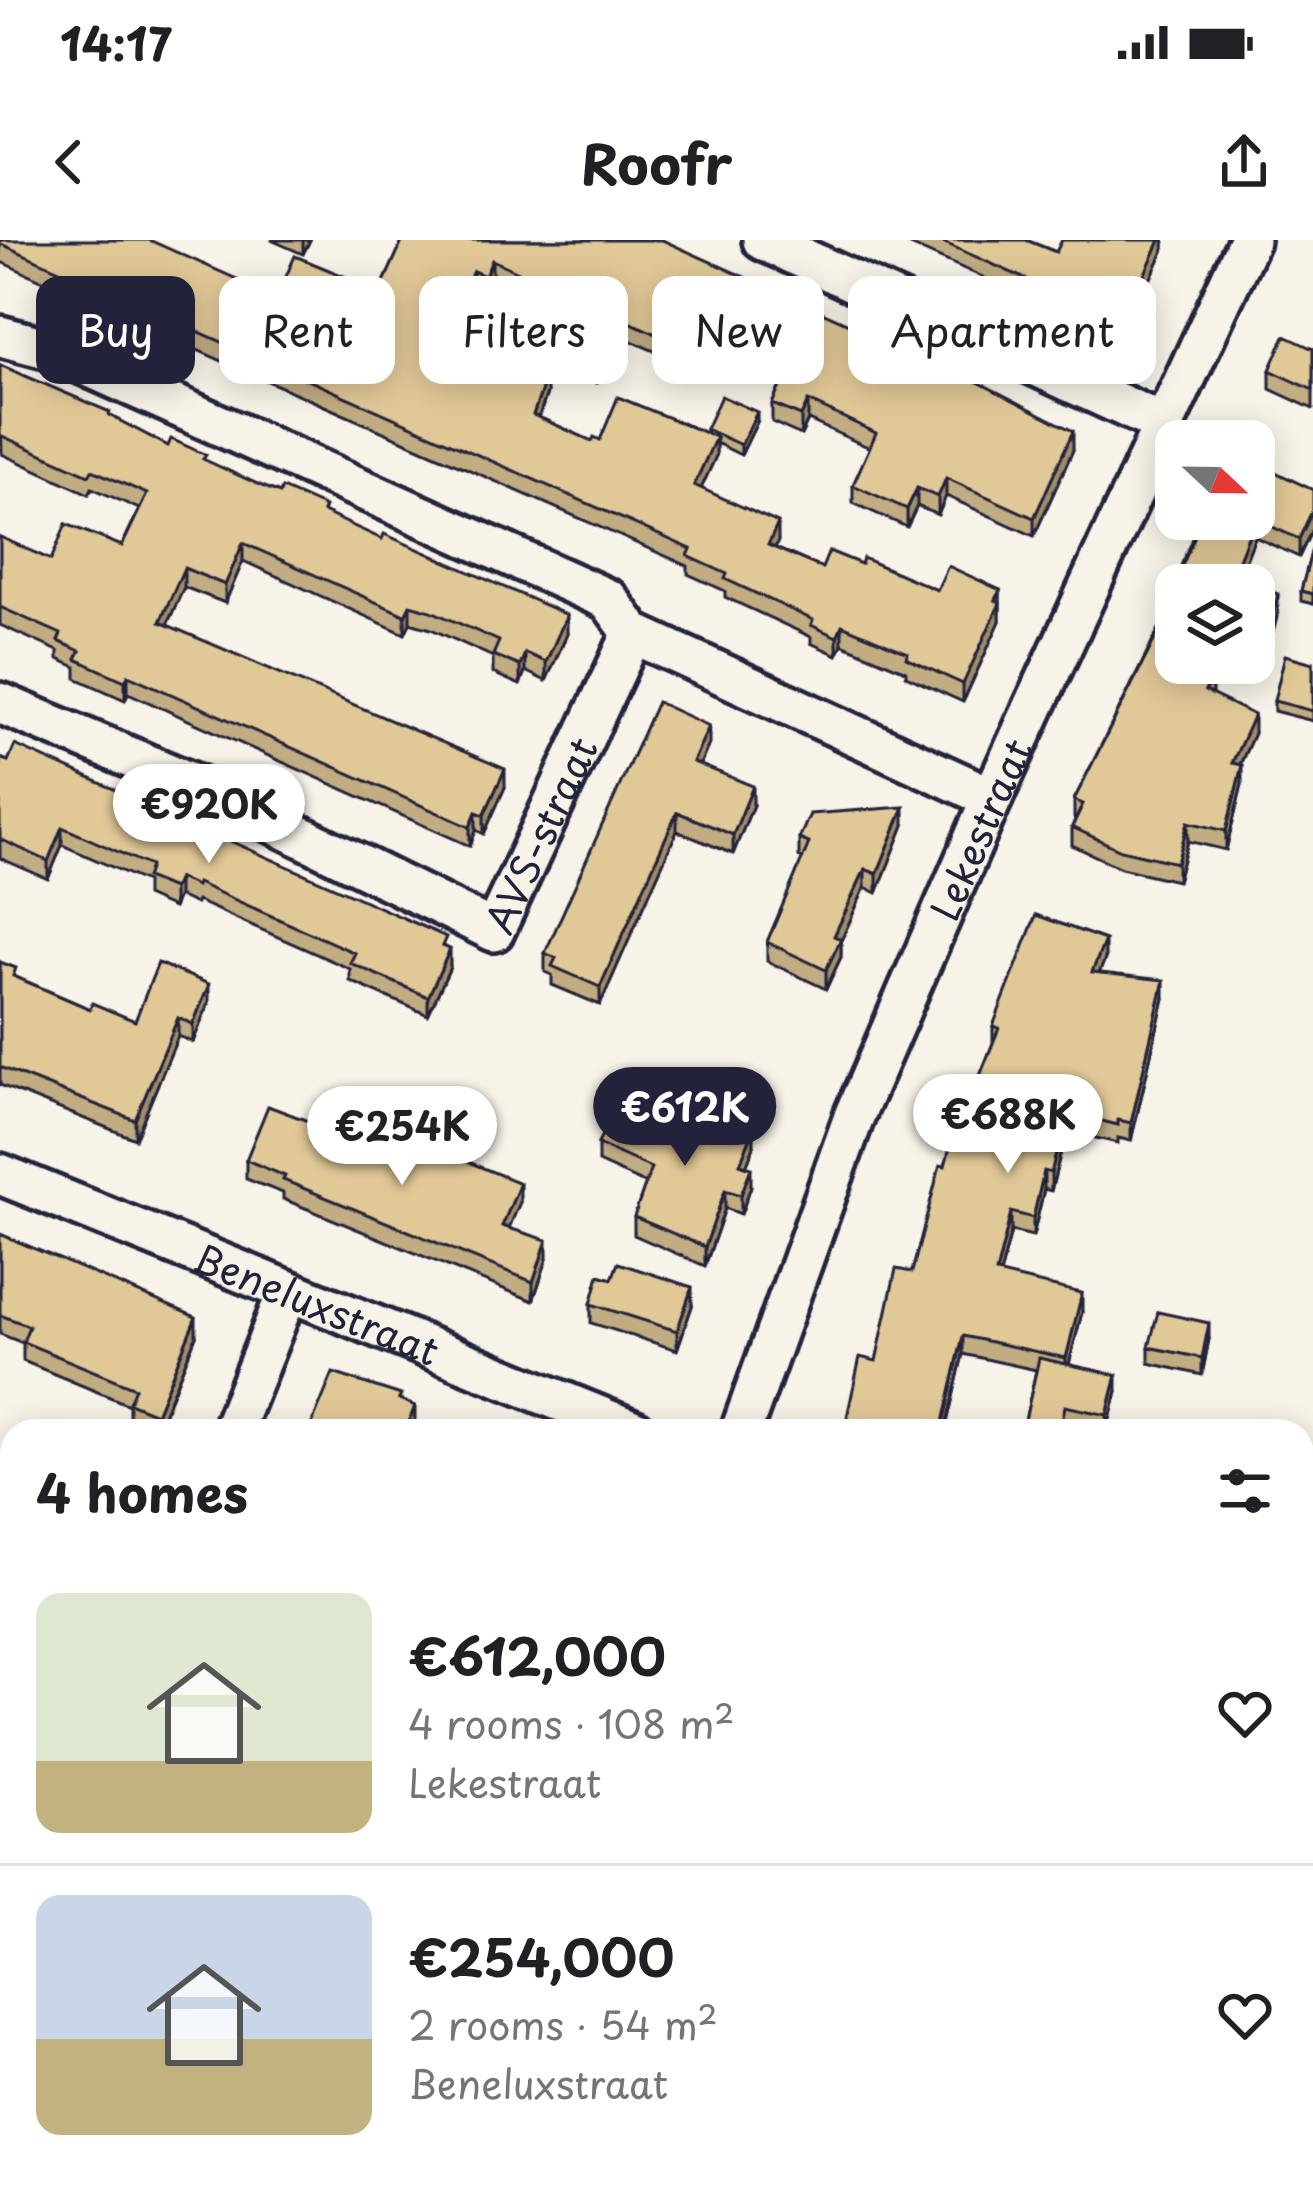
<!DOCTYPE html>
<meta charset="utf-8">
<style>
body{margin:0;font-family:"Playpen Sans",sans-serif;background:#f6f6f6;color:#202124;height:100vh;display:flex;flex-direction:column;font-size:45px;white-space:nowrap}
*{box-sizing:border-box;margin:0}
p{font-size:39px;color:#757577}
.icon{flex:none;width:66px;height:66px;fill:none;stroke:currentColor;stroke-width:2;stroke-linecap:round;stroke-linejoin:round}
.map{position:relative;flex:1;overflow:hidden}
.sheet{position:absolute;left:0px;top:1179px;width:1314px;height:771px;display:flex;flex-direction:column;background:#fff;border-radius:36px 36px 0 0;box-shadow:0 6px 30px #0003}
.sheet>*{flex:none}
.guide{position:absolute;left:36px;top:36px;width:1242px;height:108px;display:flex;gap:24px}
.needle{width:78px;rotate:112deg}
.buttons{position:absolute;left:1155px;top:180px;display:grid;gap:24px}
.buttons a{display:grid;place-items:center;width:120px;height:120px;border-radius:24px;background:#fff;box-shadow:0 6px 30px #0003;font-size:60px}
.price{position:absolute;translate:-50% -102px;padding:0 27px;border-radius:42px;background:#fff;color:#222;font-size:39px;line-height:78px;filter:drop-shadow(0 3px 6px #0008)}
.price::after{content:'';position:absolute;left:50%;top:72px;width:36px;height:27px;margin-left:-18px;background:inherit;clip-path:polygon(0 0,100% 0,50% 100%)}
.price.selected{background:#22223b;color:#fff}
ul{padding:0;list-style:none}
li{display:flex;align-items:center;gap:36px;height:300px;padding:0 36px}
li+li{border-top:3px solid #e0e0e0}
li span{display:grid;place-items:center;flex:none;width:336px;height:240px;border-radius:24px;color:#555}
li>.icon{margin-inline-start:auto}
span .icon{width:144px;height:144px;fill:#fffc;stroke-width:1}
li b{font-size:51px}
h2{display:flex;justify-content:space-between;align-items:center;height:144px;padding:0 36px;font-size:51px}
.pill{padding:0 42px;border-radius:24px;background:#fff;box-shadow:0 6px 30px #0003;font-size:42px;line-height:108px}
.pill.selected{background:#22223b;color:#fff}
.status{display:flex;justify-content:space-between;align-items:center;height:84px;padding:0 60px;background:#fff;direction:ltr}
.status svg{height:33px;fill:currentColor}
header{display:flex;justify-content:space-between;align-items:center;height:156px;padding:0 36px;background:#fff;font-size:54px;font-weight:700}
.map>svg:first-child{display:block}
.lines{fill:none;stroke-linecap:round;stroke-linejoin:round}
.minor-casing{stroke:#22223b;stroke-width:48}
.minor{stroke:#f7f3e8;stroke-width:39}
.wall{fill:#c2ac82;stroke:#22223b;stroke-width:3}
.shaded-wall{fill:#9e8c6a;stroke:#22223b;stroke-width:3}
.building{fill:#e1c897;stroke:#22223b;stroke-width:3}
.labels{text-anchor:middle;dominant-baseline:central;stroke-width:12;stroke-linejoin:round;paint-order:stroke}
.street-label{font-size:39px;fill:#22223b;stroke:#f7f3e8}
</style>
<div class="status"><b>14:17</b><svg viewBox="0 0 49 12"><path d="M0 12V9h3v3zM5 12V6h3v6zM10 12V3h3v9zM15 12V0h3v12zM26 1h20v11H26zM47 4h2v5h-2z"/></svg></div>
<header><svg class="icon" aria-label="back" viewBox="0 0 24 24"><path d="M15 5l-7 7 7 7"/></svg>Roofr<svg class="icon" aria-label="share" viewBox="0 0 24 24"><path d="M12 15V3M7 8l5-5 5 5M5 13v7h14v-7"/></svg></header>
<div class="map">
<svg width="1313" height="1949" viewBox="0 0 1313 1949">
<rect width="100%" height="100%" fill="#f7f3e8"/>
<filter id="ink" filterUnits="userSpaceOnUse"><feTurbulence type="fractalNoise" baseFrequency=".00833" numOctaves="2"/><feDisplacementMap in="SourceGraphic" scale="24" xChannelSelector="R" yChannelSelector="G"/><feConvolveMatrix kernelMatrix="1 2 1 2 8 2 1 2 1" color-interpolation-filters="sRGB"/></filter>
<g filter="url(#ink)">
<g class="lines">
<defs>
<g id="minor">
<polyline points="763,0 1165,185"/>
<polyline points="0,96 50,109 609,360 633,393 992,558"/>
<path id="s1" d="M 0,463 L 205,549 L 494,691 L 633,393"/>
<path id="s2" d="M 0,934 L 635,1191"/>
<polyline points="232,1191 288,1051"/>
<path id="s3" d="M 741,1191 L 855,874 L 992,558 L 1249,0"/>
<polyline points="0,1770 12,1740"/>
<polyline points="585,1949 587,1938"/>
</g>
</defs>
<use href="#minor" class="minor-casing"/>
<use href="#minor" class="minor"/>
</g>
<g class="wall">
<polygon points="0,0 277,57 380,51 403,0 662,0 1073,210 1034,296 946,256 938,275 917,266 907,287 853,263 853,245 870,208 808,180 801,195 772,182 772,164 788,129 733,104 717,139 618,95 597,143 564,129 564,111 573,91 552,82 552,65 492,38 485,55 473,50 453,93 547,153 539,177 592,201 706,193 706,189 757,182 741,215 716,203 716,216 701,248 778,301 775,308 822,328 861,324 937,350 1000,350 1000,381 963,462 906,436 906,431 842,404 837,415 811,403 811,397 725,357 725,351 688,334 688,326 170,98 170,88 116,66 113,72 1,22 0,25"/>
<polygon points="271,0 310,0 303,14"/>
<polygon points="899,0 1026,0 1056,12 1164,0 1164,9 1125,95 1084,76 1082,81"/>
<polygon points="1313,109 1313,169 1270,149 1270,130"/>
<polygon points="0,125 110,176 168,206 325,273 567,394 546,441 525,431 520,445 493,433 493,417 431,389 410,383 405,394 243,321 225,363 184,347 167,385 505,547 484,594 476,590 470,606 128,453 125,460 76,438 76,427 58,419 58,411 0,385 0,297 51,320 122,306 139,269 92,248 89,254 2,214"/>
<polygon points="1313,250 1313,287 1299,317 1255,297 1238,339 1176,345 1201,431 1212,455 1254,493 1240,525 1242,544 1226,610 1188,601 1177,641 1121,628 1072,605 1072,587 1075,579 1074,578 1074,560 1162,383 1162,373 1193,296"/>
<polygon points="1312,309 1313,364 1301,361 1301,351"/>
<polygon points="1254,345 1278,372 1268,413 1254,407"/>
<polygon points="1313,423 1313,481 1274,471 1274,461"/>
<polygon points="709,504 700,525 753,565 733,614 677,591 600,765 552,745 552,735 545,732 545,713"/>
<polygon points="0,518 446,707 450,727 428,775 350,741 350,729 197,661 196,664 178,656 173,668 146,656 146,642 62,605 48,639 0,618"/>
<polygon points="904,585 877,653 865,647 841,701 841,717 826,749 767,721 767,702 803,619 799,617 799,599"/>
<polygon points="1105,719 1099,733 1164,758 1131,901 1118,898 1118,903 1066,891 1051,951 1044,949 1033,996 1011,991 1000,1034 1082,1072 1069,1124 1117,1151 1107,1191 1065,1182 1063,1191 1023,1191 1036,1130 963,1114 945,1191 844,1191 876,1121 912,1032 945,926 993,803 993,786"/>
<polygon points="0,722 16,737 90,769 135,781 209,762 193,802 178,796 135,899 0,845"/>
<polygon points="667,901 754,906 746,926 751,946 741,974 725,968 705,1026 634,995 634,977 646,944 598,922 598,904"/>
<polygon points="246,920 520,962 508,988 547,1019 533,1061 283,959 283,953 246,939"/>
<polygon points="0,994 196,1096 157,1191 150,1191 129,1182 129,1165 23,1121 23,1103 0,1094"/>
<polygon points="591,1064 692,1066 677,1110 591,1083"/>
<polygon points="1209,1099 1202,1135 1149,1123 1149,1107"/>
<polygon points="12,1259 12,1514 0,1543 6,1352 0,1349 0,1275 5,1277"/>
<polygon points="22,1938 277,1938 273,1949 47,1949 22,1940"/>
<polygon points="326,1938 491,1938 487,1949 326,1949"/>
<polygon points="766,1938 805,1938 803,1949 766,1940"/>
</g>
<g class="shaded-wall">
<polygon points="303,0 310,0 303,14"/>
<polygon points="1160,0 1164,0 1164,9 1125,95 1125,78"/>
<polygon points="492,20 492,38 485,55 485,36"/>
<polygon points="473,31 473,50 446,108 446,89"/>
<polygon points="618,77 618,95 597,143 597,125"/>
<polygon points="733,86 733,104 717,139 717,121"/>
<polygon points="547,135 547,153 533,193 533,175"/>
<polygon points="808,161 808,180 801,195 801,176"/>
<polygon points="757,172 757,182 741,215 741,205"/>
<polygon points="1073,191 1073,210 1034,296 1034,278"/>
<polygon points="716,197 716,216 694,264 694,245"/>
<polygon points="946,238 946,256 938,275 938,257"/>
<polygon points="917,248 917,266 907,287 907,269"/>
<polygon points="1313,269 1313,287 1299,317 1299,299"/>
<polygon points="1255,279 1255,297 1236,345 1232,337"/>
<polygon points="778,283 778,301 768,323 768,305"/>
<polygon points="243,303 243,321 225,363 225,345"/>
<polygon points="184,328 184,347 160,400 160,382"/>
<polygon points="1000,350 1000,381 963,462 963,444"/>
<polygon points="1278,354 1278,372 1268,413 1268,395"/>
<polygon points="410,365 410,383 405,394 405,375"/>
<polygon points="567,375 567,394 546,441 546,422"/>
<polygon points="842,385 842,404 837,415 837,397"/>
<polygon points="525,413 525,431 520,445 520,426"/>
<polygon points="128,435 128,453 125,460 125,441"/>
<polygon points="1212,437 1212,455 1205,451"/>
<polygon points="1254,475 1254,493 1232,542 1232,523"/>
<polygon points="709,486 709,504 693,540 693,522"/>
<polygon points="1242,525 1242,544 1226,610 1226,591"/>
<polygon points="505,529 505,547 484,594 484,575"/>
<polygon points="753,546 753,565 733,614 733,595"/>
<polygon points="904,567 904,585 877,653 877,634"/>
<polygon points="476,572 476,590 470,606 470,587"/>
<polygon points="677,572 677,591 600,765 600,747"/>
<polygon points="1188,582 1188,601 1177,641 1177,623"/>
<polygon points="62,587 62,605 48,639 48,621"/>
<polygon points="865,629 865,647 841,701 841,717 826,749 826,730 834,696"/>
<polygon points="178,638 178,656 173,668 173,649"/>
<polygon points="1105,700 1105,719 1092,750 1092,732"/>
<polygon points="450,709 450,727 428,775 428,757"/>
<polygon points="1164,740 1164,758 1131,901 1131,883"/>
<polygon points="209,744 209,762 193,802 193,784"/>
<polygon points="178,778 178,796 135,899 135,880"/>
<polygon points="1066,872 1066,891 1051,951 1051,933"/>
<polygon points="754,888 754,906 740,942 740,924"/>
<polygon points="751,928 751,946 741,974 741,955"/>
<polygon points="1044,931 1044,949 1033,996 1033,978"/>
<polygon points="520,943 520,962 502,1005 502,986"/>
<polygon points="725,950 725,968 705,1026 705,1007"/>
<polygon points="1011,972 1011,991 996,1051 996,1033"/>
<polygon points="547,1000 547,1019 533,1061 533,1042"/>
<polygon points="692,1047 692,1066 677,1110 677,1091"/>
<polygon points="1082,1053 1082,1072 1066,1136 1066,1118"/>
<polygon points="196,1077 196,1096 156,1191 156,1174"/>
<polygon points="1209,1083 1209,1099 1202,1135 1202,1118"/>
<polygon points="963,1096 963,1114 945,1191 941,1191"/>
<polygon points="1117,1135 1117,1151 1107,1191 1107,1175"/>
<polygon points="415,1166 415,1184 412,1191 405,1191"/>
<polygon points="12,1496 12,1514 0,1543 0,1525"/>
<polygon points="270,1938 277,1938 273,1949 266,1949"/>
<polygon points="484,1938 491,1938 487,1949 481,1949"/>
</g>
<g class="building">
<polygon points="0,0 149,0 277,57 295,16 380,51 403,0 662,0 982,144 1073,191 1034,278 946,238 938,257 917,248 907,269 853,245 876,193 808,161 801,176 772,164 795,114 733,86 717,121 618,77 597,125 564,111 580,76 552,63 558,50 492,20 485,36 473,31 446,89 547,135 533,175 592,201 594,197 600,200 618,157 716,197 694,245 778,283 768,305 822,328 829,311 861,324 863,318 937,350 948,326 1000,350 995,360 1000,363 963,444 906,418 908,413 842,385 837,397 811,385 813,380 725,339 727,334 688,316 691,309 170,79 174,71 116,47 113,54 1,4 0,6"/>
<polygon points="938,0 1026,0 1056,12 1062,0 1160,0 1125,78 1084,59 1082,64"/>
<polygon points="1285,96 1313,109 1313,150 1270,130"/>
<polygon points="0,125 110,172 109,175 168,206 171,199 206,215 203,219 262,246 280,253 282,248 325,267 323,272 382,299 384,294 567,375 546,422 525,413 520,426 493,415 499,401 431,371 410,365 405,375 243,303 225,345 184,328 160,382 505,529 484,575 476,572 470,587 128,435 125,441 76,419 80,411 58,401 61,394 0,367 0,297 51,320 66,284 122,306 147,254 92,230 89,235 2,196 0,200"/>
<polygon points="721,156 757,172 741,205 706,189"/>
<polygon points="1254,222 1313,250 1313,269 1299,299 1255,279 1232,337 1254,345 1176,345 1176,423 1197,423 1195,429 1212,437 1205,451 1254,475 1232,523 1242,525 1226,591 1188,582 1177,623 1121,610 1072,587 1083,564 1074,560 1167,375 1162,373 1202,279 1254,279"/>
<polygon points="1312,309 1313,309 1313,354 1301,351"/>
<polygon points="1254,345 1278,354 1268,395 1254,389"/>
<polygon points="1285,415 1313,423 1313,471 1274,461"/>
<polygon points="657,462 709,486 693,522 753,546 733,595 677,572 600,747 552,726 556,718 545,713"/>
<polygon points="15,505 446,697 442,706 450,709 428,757 350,723 355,713 197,643 196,646 178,638 173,649 146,638 150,626 62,587 48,621 0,599 0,518 8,521"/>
<polygon points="904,567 877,634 865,629 834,696 841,699 826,730 767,702 809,603 799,599 810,574"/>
<polygon points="1036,675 1105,700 1092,732 1164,740 1131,883 1118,880 1118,885 1066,872 1051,933 1044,931 1033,978 1011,972 996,1033 1082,1053 1066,1118 963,1096 941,1191 844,1191 860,1117 876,1121 896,1029 912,1032 940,925 945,926 961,864 968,866 999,788 993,786"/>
<polygon points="0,722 16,728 13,736 90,769 92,763 135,781 158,723 209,744 193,784 178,778 135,880 0,827"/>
<polygon points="683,862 754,888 740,924 751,928 741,955 725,950 705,1007 634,977 651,928 598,904 610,876 667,901"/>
<polygon points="268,866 383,909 388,889 520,943 502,986 547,1000 533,1042 283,940 285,936 246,920"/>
<polygon points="0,994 196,1077 156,1174 129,1163 135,1148 23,1102 29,1086 0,1075"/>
<polygon points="618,1023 692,1047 677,1091 591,1064 599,1035 612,1039"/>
<polygon points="1158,1072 1209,1083 1202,1118 1149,1107"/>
<polygon points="1039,1118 1117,1135 1107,1175 1065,1166 1060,1191 1023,1189"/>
<polygon points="333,1133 401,1155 399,1159 415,1166 405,1191 322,1191 311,1186"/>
<polygon points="12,1259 12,1336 0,1331 0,1275 5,1277"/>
<polygon points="12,1337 12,1496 0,1525 0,1367"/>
<polygon points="69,1938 270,1938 266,1949 256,1949 243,1944 241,1949 101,1949"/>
<polygon points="326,1938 484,1938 481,1949 354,1949 354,1948"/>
</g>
</g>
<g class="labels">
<g class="street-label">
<text stroke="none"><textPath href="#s1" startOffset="651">AVS-straat</textPath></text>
<text stroke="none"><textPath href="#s3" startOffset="648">Lekestraat</textPath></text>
<text stroke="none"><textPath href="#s2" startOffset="342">Beneluxstraat</textPath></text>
</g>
</g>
</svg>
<div class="buttons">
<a><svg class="needle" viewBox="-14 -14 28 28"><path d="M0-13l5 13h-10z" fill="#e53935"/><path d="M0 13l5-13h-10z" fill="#757577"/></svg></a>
<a><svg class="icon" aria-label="layers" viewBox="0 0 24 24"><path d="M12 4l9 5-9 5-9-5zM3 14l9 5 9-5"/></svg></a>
</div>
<b class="price" style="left:209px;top:626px">€920K</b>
<b class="price selected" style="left:685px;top:929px">€612K</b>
<b class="price" style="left:1008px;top:936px">€688K</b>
<b class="price" style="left:402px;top:948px">€254K</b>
<div class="guide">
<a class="pill selected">Buy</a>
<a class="pill">Rent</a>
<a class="pill">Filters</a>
<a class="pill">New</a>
<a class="pill">Apartment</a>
</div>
<section class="sheet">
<h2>4 homes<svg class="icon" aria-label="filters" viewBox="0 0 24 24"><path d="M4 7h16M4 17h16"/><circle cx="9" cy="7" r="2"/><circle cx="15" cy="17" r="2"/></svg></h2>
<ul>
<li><span style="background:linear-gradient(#dfe7d0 70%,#c2b280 0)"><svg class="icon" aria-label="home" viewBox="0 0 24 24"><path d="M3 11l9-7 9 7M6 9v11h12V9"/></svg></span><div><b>€612,000</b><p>4 rooms · 108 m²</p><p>Lekestraat</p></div><svg class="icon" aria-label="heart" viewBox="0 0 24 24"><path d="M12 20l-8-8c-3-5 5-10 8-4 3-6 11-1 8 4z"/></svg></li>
<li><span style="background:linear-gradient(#c9d6e8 60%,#c2b280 0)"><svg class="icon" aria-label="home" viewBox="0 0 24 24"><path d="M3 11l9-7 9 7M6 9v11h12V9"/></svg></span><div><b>€254,000</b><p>2 rooms · 54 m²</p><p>Beneluxstraat</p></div><svg class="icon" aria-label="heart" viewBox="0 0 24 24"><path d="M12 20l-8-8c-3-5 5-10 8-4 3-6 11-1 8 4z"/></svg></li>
</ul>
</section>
</div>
